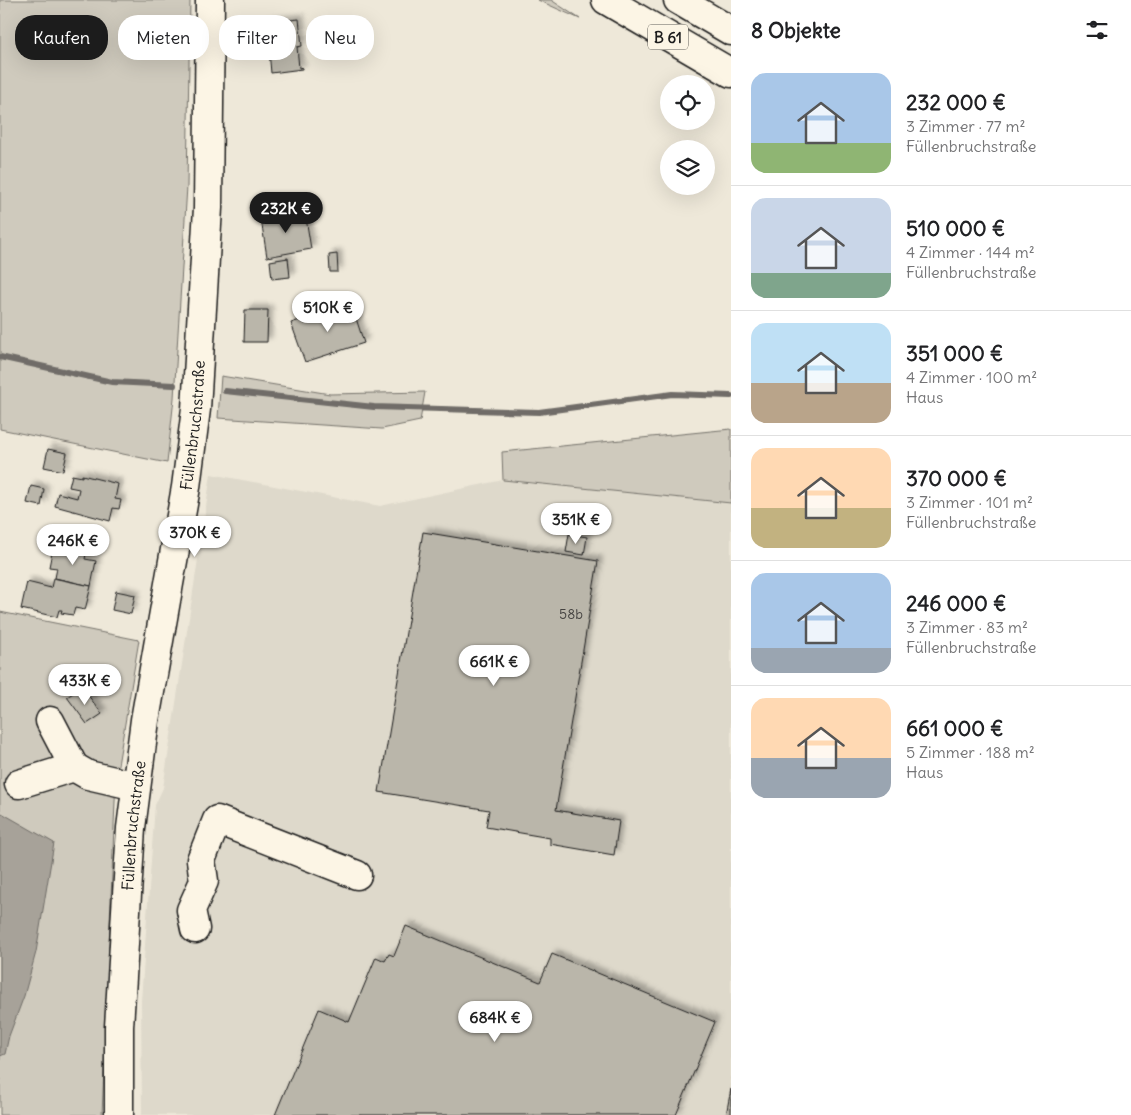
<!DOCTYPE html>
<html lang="de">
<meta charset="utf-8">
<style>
body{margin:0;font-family:Delius,sans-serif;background:#f2f2f2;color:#202124;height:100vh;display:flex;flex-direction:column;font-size:19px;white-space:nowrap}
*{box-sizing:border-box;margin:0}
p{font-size:16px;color:#757577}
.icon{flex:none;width:28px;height:28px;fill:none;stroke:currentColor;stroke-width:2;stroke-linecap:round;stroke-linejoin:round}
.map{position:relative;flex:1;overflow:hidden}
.details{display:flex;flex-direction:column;background:#fff;width:400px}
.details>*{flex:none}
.guide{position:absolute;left:15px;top:15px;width:475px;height:45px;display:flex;gap:10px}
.fabs{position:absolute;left:660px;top:75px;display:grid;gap:10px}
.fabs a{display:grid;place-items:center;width:55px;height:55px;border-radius:50%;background:#fff;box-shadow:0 5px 20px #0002;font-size:25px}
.price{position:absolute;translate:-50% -42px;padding:0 11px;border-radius:18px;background:#fff;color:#222;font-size:16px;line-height:32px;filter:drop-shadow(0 1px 2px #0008)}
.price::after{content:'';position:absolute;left:50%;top:30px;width:15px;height:11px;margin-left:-8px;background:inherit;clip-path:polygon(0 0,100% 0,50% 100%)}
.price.active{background:#1c1c1c;color:#fff}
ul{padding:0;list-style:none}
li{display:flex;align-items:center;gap:15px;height:125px;padding:0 20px}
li+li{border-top:1px solid #e0e0e0}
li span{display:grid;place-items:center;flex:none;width:140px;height:100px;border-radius:15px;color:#555}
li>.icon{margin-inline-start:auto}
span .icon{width:60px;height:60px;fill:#fffc;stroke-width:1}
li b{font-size:21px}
h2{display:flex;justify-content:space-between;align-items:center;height:60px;padding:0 20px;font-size:21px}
.tag{padding:0 18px;border-radius:20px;background:#fff;box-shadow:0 5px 20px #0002;font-size:18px;line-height:45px}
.tag.active{background:#1c1c1c;color:#fff}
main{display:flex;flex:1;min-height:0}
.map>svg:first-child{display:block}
.built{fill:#ded9cb}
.green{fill:#cfcabd;stroke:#76736c}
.water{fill:#a7a299;stroke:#6f6c67}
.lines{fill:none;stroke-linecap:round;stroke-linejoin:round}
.stream{stroke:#6f6c67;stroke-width:6}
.building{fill:#bab6aa;stroke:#1c1c1c;filter:url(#shadow)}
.minor-casing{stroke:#1c1c1c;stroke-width:31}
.highway-casing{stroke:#1c1c1c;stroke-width:31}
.minor{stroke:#fcf5e5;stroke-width:28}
.highway{stroke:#fcf5e5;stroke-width:28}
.labels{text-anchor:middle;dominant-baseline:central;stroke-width:4;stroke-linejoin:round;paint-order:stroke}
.number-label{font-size:14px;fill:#444240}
.shield{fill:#fcf5e5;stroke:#5f5d58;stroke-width:1}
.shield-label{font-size:15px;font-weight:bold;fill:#1c1c1c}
.street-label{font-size:16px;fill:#1c1c1c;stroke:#fcf5e5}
</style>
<main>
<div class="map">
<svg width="731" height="1115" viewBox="0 0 731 1115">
<defs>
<filter id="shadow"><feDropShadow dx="4.5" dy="-4.5" stdDeviation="2.5" flood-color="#0004"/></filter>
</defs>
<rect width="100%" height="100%" fill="#eee8d9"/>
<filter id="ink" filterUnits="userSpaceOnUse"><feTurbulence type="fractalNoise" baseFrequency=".02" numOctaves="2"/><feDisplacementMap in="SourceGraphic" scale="10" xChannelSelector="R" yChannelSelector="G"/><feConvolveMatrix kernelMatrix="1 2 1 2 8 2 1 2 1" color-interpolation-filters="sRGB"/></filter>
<g filter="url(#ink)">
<polygon class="built" points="211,474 380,506 503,480 731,503 731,1115 142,1115 141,1001 155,805 163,788"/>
<g class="green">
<polygon points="0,0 190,0 187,186 174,398 167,463 0,429"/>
<polygon points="538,0 551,0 580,19"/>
<polygon points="221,376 330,394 425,392 420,421 382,429 218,418"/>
<polygon points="731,429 731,503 503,480 502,452"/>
<polygon points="0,612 139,640 116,777 102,1115 0,1115"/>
</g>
<polygon class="water" points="0,812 54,843 36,952 24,996 9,1036 5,1054 0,1056"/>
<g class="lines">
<g class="stream">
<polyline points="0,357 112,382 174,385"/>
<polyline points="225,391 374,407 539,412 672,394 731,396"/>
</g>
</g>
<g class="building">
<polygon points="299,19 302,46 297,47 299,68 302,67 302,69 271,73 269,51 266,51 263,23"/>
<polygon points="305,212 311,249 267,257 261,219"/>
<polygon points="337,254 338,272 330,272 329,255"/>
<polygon points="288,258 290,277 272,279 270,261"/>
<polygon points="351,303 364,343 305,362 291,323"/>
<polygon points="245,310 268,310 267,342 244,342"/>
<polygon points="48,449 67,453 63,471 44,467"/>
<polygon points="72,475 82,477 82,475 118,484 115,499 121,500 119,509 113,508 110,521 55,506 58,493 77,498 79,489 69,487"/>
<polygon points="31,486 44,489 41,506 27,503"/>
<polygon points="423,532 598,561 556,810 619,821 614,855 550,844 550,838 486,827 489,810 379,792"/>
<polygon points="569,534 587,537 584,555 566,552"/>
<polygon points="53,547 86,554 85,559 96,561 91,586 55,578 57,568 49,567"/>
<polygon points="53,578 91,586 85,610 75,608 73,615 61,613 62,610 59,610 57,617 21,609 27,582 51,588"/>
<polygon points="116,591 135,595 131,614 112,610"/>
<polygon points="82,687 102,714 87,724 67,697"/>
<polygon points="406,926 540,982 552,954 715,1022 676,1115 275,1115 319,1009 349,1022 376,957 385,961 389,954 394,956"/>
<polygon points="731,1089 731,1115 726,1115"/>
</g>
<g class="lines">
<defs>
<g id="minor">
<polyline points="50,721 74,767"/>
<polyline points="19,784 74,767 88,775 136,786"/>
<polyline points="195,929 191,910 204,881 201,860 217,820 357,875"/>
<path id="s1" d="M 119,1115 L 119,1027 L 131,828 L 145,720 L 186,487 L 196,409 L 208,208 L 210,0"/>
</g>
<g id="highway">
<polyline points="606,0 731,73"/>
<polyline points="678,0 731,31"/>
</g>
</defs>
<use href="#minor" class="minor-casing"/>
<use href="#highway" class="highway-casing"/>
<use href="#minor" class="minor"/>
<use href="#highway" class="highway"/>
</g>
</g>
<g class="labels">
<g class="number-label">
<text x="571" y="614">58b</text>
</g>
<rect class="shield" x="648" y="24.5" width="40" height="25" rx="4"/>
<g class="shield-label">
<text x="668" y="37">B 61</text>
</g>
<g class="street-label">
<text stroke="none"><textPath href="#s1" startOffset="695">Füllenbruchstraße</textPath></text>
<text stroke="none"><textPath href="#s1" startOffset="290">Füllenbruchstraße</textPath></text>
</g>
</g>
</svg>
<div class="fabs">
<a><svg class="icon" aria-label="locate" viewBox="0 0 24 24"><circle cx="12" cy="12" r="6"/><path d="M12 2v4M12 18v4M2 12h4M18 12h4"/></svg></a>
<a><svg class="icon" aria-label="layers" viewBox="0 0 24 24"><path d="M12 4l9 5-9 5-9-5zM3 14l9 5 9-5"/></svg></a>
</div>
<b class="price active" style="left:286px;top:234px">232K €</b>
<b class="price" style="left:328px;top:333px">510K €</b>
<b class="price" style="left:576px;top:545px">351K €</b>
<b class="price" style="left:195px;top:558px">370K €</b>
<b class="price" style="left:73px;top:566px">246K €</b>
<b class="price" style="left:494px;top:687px">661K €</b>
<b class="price" style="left:85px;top:706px">433K €</b>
<b class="price" style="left:495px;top:1043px">684K €</b>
<div class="guide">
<a class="tag active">Kaufen</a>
<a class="tag">Mieten</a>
<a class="tag">Filter</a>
<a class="tag">Neu</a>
</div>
</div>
<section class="details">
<h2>8 Objekte<svg class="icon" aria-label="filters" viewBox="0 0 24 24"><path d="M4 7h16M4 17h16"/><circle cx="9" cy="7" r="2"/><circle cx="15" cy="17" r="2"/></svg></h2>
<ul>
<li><span style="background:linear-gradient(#a9c7e8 70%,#8fb573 0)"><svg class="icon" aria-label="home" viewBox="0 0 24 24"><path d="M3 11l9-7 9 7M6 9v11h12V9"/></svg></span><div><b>232 000 €</b><p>3 Zimmer · 77 m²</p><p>Füllenbruchstraße</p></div></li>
<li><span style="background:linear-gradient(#c9d6e8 75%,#7fa58c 0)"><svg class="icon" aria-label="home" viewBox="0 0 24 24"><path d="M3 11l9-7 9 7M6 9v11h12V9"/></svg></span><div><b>510 000 €</b><p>4 Zimmer · 144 m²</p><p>Füllenbruchstraße</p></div></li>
<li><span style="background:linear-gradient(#bfe0f5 60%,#b9a48a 0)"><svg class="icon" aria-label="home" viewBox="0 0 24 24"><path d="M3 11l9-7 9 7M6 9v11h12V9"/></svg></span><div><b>351 000 €</b><p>4 Zimmer · 100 m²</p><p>Haus</p></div></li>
<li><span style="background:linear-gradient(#ffd9b3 60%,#c2b280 0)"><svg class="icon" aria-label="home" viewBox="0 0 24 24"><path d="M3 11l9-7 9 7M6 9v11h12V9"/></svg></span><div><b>370 000 €</b><p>3 Zimmer · 101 m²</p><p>Füllenbruchstraße</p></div></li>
<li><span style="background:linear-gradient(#a9c7e8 75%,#9aa5b1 0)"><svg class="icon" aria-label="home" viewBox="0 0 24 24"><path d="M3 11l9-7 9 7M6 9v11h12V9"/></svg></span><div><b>246 000 €</b><p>3 Zimmer · 83 m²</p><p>Füllenbruchstraße</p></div></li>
<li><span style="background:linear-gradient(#ffd9b3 60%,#9aa5b1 0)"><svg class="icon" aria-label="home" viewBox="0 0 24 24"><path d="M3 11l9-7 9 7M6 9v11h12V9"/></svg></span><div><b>661 000 €</b><p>5 Zimmer · 188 m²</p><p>Haus</p></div></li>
</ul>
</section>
</main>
